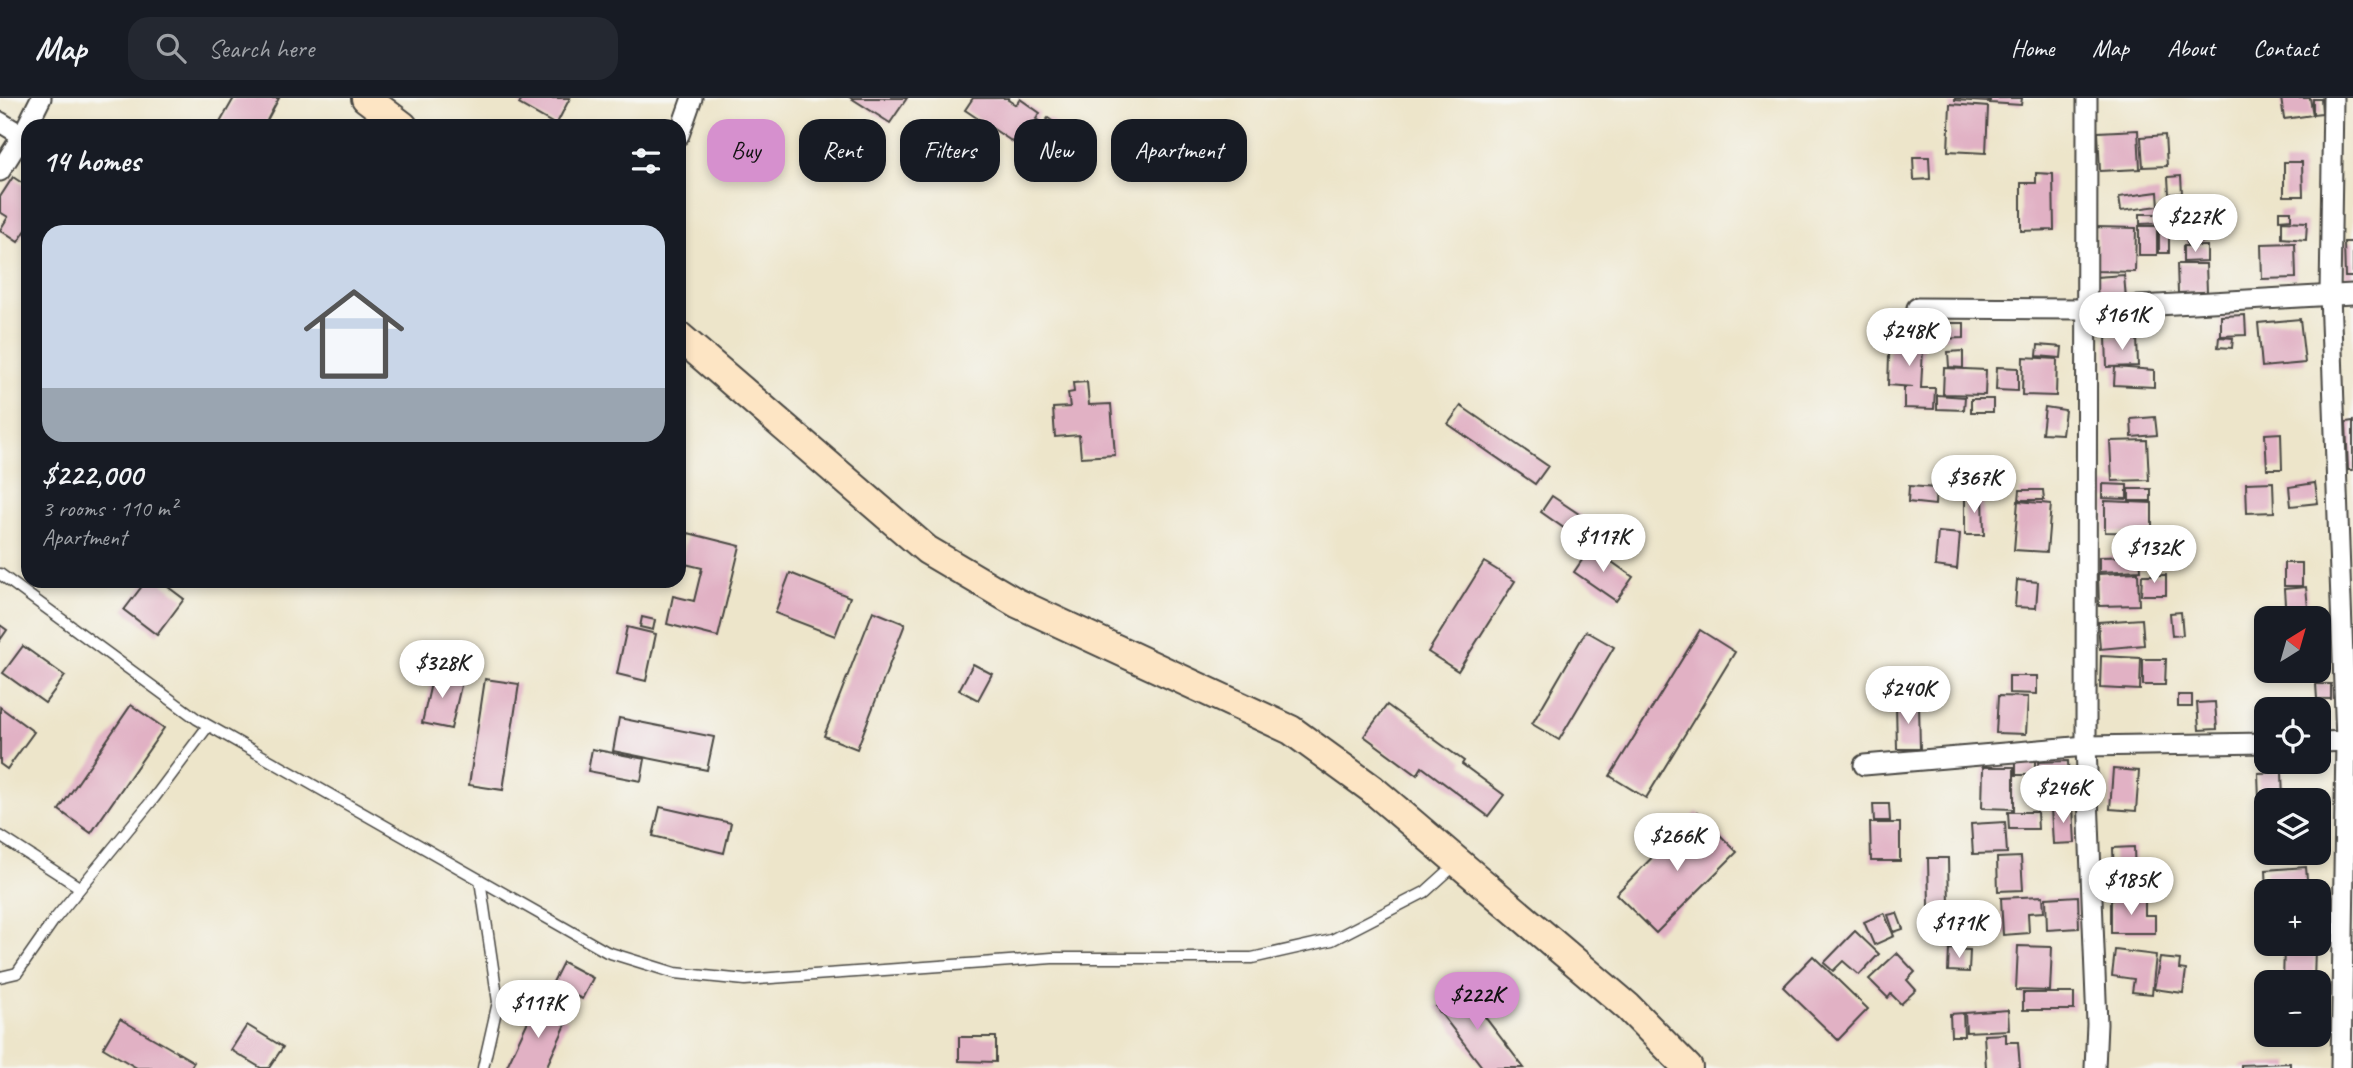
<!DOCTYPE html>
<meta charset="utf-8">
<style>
body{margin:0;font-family:Caveat,sans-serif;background:#242831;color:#f1f3f6;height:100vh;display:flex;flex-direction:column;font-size:26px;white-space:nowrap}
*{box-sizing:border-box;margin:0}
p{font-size:23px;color:#9ea1a6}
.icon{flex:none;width:38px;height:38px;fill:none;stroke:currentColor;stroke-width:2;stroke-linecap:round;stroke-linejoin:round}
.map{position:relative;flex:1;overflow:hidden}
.sheet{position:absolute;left:21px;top:21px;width:665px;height:469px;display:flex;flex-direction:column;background:#171b24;border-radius:21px;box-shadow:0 4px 10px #0003}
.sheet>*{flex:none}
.top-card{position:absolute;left:707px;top:21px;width:665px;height:63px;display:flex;gap:14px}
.needle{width:46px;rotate:37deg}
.buttons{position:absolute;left:2254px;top:508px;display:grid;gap:14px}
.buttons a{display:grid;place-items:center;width:77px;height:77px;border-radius:14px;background:#171b24;box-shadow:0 4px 10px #0003;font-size:35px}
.price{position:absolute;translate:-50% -60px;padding:0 16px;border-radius:24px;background:#fff;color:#222;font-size:23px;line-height:46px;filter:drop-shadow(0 2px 4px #0008)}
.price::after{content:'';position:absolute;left:50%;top:42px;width:21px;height:16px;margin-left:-10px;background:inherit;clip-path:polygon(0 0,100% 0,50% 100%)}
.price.current{background:#d690ce;color:#111}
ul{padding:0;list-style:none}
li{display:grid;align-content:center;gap:14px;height:371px;padding:0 21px}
li span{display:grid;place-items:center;height:217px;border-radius:21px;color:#555}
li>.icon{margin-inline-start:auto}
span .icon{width:126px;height:126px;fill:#fffc;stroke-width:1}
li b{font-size:30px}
h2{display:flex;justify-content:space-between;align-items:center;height:84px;padding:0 21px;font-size:30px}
.chip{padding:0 24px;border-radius:21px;background:#171b24;box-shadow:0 4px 10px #0003;font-size:24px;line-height:63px}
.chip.current{background:#d690ce;color:#111}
header{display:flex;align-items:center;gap:42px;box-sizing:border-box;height:98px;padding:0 35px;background:#171b24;border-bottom:2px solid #363941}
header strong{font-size:33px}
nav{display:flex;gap:38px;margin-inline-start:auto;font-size:24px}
.search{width:490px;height:63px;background:#242831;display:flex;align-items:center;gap:18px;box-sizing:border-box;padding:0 24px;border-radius:21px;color:#9ea1a6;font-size:26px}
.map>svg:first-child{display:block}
.building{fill:#e1b1c4}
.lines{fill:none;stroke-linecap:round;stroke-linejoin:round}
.lane-casing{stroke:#484743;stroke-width:13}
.street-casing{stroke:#484743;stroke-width:23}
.secondary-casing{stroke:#484743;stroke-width:32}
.lane{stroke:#fff;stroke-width:10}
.street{stroke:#fff;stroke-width:19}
.secondary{stroke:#fde5c4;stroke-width:28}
</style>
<header>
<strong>Map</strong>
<div class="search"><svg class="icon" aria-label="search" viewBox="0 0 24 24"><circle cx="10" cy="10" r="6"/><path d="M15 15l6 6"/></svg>Search here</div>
<nav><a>Home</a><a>Map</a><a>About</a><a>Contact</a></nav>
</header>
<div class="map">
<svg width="2353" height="970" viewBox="0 0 2353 970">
<rect width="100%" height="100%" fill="#f6f6f2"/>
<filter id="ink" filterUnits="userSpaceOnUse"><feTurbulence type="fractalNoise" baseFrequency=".0143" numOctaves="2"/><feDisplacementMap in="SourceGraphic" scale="14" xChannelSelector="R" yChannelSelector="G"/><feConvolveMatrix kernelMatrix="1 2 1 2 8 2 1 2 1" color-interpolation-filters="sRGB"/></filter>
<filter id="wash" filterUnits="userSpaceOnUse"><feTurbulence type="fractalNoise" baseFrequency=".00686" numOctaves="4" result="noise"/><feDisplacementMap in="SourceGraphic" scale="28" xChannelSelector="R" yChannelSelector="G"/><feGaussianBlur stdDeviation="1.57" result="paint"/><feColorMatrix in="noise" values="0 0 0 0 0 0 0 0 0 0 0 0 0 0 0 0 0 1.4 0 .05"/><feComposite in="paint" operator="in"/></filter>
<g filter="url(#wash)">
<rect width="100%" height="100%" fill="#ede5ca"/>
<g id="blocks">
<g class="building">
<polygon points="234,0 279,0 264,28 218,28"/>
<polygon points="522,0 570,0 556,27 519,6"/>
<polygon points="851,0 907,0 890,25"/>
<polygon points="973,0 1009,0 1008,2 1016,7 1020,1 1040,15 1036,21 1043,26 1048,20 1067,33 1063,39 1074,46 1056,73 965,12"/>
<polygon points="1955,0 1989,0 1988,4 1955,2"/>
<polygon points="1990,0 2022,0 2021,7 1990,5"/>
<polygon points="2281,0 2310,0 2313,17 2284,21"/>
<polygon points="2313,1 2321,1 2322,15 2313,16"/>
<polygon points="1950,6 1988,9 1986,55 1948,53"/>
<polygon points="2138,32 2140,71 2100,73 2098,34"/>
<polygon points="2165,37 2167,68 2143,69 2141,39"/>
<polygon points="1913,59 1929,59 1930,81 1914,82"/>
<polygon points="2284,64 2302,64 2303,98 2284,98"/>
<polygon points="2036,75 2053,76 2054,132 2021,133 2021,85 2036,85"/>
<polygon points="2181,78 2182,95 2169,96 2168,79"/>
<polygon points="13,79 28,89 28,133 26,132 18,144 0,132 8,119 0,114 0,99"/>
<polygon points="2158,94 2159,108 2121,113 2119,99"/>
<polygon points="2279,113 2291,113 2291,121 2279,122"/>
<polygon points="2140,116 2166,116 2166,125 2140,126"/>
<polygon points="2214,116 2215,133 2194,134 2193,118"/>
<polygon points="2282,123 2307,124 2306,142 2282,140"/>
<rect x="2139" y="128" width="18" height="29"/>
<polygon points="2097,129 2136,130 2135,174 2097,173"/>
<rect x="2159" y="131" width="10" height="24"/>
<polygon points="2203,136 2205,144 2187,146 2186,138"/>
<polygon points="2344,144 2353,144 2353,179 2345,179"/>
<polygon points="2295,145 2296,180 2262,181 2261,146"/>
<polygon points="2183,148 2207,148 2207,163 2183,164"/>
<polygon points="2177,166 2206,166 2207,194 2178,195"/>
<polygon points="2124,177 2126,201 2098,203 2096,179"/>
<polygon points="2245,217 2246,237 2221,238 2221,218"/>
<polygon points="2300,221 2305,265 2262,269 2258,225"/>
<polygon points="1933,225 1964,225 1964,240 1933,241"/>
<polygon points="1890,230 1924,232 1921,290 1935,290 1934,311 1904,310 1904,289 1913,289 1888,287"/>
<polygon points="2137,238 2138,268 2107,269 2106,239"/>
<polygon points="2219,239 2233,240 2232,250 2218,249"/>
<polygon points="2038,247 2062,249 2061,260 2037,258"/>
<polygon points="1963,253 1963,270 1949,269 1948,254"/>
<polygon points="2023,259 2057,261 2056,298 2022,297"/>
<polygon points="1997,269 2018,270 2018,293 1996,292"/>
<polygon points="2115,269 2154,272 2154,289 2114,287"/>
<polygon points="1944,270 1986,272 1985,297 1943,296"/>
<polygon points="1087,284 1089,307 1111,306 1115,357 1081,359 1079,337 1055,339 1053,310 1070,309 1068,295 1074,294 1073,285"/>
<polygon points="1937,297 1965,299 1964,312 1937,311"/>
<rect x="1971" y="301" width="22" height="13"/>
<polygon points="1461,308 1548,368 1535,386 1448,326"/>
<polygon points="2045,309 2065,312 2062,336 2042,335"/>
<polygon points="2155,319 2157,337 2132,339 2131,321"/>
<polygon points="2353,323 2353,372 2348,372 2346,324"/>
<polygon points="2281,335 2282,371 2267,371 2265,336"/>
<polygon points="2147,342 2149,382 2112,383 2110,343"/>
<polygon points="2273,384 2274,414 2247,415 2246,385"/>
<polygon points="2315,385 2318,405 2291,408 2289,389"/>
<polygon points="2102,386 2127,387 2127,401 2102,400"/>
<polygon points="1909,388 1936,390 1935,407 1908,404"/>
<rect x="2129" y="391" width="22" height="12"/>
<polygon points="2020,392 2043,392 2044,402 2019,402"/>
<polygon points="1965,397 1983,397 1984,437 1965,437"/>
<polygon points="1552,398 1600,430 1588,447 1541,414"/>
<polygon points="2018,403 2051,406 2047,454 2014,452"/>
<polygon points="2105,403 2152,405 2152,435 2105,434"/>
<polygon points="1938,434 1960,436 1957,471 1935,468"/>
<polygon points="688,435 740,448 718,539 667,526 673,498 694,503 702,470 681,465"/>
<polygon points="1591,449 1633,479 1616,503 1574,474"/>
<polygon points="2140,458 2141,472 2099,474 2099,459"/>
<polygon points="1484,464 1515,483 1458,573 1428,554"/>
<rect x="2284" y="465" width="18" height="23"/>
<polygon points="2138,474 2139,507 2099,508 2098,476"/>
<polygon points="790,475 850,499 835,538 775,515"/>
<polygon points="2142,477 2166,477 2166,497 2141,497"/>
<polygon points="2017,482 2038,484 2036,510 2015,509"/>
<polygon points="146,483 160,483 184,501 157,537 124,512"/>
<polygon points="2306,489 2309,520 2286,520 2284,491"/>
<polygon points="873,513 905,526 857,651 824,638"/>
<polygon points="2181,514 2183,537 2172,538 2170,515"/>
<polygon points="642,519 655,522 653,532 640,529"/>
<polygon points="2142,521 2144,547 2100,551 2098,524"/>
<polygon points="0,527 7,532 0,542"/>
<polygon points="627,529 656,536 646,583 617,576"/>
<polygon points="1700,532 1735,554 1646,700 1610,678"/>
<polygon points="1586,533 1614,549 1559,642 1532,626"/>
<polygon points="23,548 65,578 45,605 3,575"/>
<polygon points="2101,558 2141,560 2140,592 2100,590"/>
<polygon points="2143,561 2166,561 2165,587 2143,587"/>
<polygon points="973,566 992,576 978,602 959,592"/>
<polygon points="434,572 463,579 451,631 422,625"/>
<polygon points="2009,578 2037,578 2037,596 2009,595"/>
<polygon points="485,581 519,586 503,692 469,687"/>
<polygon points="2316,586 2331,586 2331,601 2317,601"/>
<rect x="2178" y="597" width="14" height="12"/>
<polygon points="1998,598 2028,599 2026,636 1996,635"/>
<polygon points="2312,603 2312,611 2276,611 2275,605"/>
<polygon points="2215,604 2217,631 2199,632 2197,605"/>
<polygon points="1896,606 1919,606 1920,651 1897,651"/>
<polygon points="131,607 164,630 91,735 59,712"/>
<polygon points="1387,607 1464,663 1462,666 1504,697 1488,718 1422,669 1417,677 1364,638"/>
<polygon points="0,609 34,634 7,671 0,666"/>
<polygon points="619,620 714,639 707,672 613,653"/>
<polygon points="592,651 645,661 641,683 588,673"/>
<rect x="2016" y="662" width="19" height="15"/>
<polygon points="2068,663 2069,684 2040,685 2038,664"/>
<polygon points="1983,669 2014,669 2014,711 1982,710"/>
<polygon points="2113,671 2139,673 2136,713 2110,711"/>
<polygon points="2282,674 2283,702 2266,702 2266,727 2260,727 2258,675"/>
<polygon points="1873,706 1889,706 1890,723 1874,723"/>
<polygon points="2073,708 2075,745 2053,746 2051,709"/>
<polygon points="660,709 731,725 724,755 653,738"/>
<polygon points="1697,714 1737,754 1656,835 1616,796"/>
<polygon points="2008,714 2037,714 2038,731 2009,731"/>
<polygon points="2005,724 2007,755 1973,756 1971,726"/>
<polygon points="1870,725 1900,725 1900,763 1871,763"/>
<polygon points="2134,749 2135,781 2114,781 2113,750"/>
<polygon points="2021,759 2023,792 1998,793 1997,760"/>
<polygon points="1928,760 1948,760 1949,808 1929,808"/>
<polygon points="2306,769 2308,793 2267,793 2266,772"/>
<polygon points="2043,798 2044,814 2028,815 2029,835 2003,837 2001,800"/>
<polygon points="2078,798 2079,830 2047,832 2046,800"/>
<polygon points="2133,798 2145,798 2145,817 2155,817 2155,835 2111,835 2111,801 2133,801"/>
<polygon points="1884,815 1894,838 1874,847 1864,824"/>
<polygon points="1897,815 1903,831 1894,834 1888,817"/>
<polygon points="1855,833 1879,856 1859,877 1843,863 1833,873 1824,865"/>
<polygon points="2018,848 2052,849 2050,893 2016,892"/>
<polygon points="2284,849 2315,850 2314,884 2283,884"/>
<polygon points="1949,851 1970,852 1969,874 1948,873"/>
<polygon points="2115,852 2156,857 2152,896 2132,894 2134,881 2112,878"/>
<polygon points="1897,855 1915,874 1907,882 1916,892 1901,906 1891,896 1888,900 1869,881"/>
<polygon points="1813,858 1868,911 1838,942 1783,889"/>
<polygon points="2160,860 2180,862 2179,871 2186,872 2183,895 2154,891"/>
<polygon points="563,864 593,880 582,901 552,886"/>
<polygon points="1462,889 1524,970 1483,970 1436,909"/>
<rect x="2023" y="895" width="51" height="17"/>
<polygon points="536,906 568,922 546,970 506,970"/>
<polygon points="2008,912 2009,932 1966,934 1965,915"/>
<polygon points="1963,915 1964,938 1951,938 1950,916"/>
<polygon points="120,921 194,964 190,970 137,970 103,950"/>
<polygon points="247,927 283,949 269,970 261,970 231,952"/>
<polygon points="2006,936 2006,944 2018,944 2020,970 1986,970 1984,937"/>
<polygon points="959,939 996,939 996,964 959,963"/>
<polygon points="2290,965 2290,970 2241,970 2241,967"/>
</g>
</g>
</g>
<g filter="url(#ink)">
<use href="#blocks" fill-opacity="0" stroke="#484743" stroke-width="2"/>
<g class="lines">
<defs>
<g id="lane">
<polyline points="0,476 197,621 607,854 675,875 745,882 1052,860 1252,860 1332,842 1425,794 1455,767"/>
<polyline points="0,738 79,789"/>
<polyline points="480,782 498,904 483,970"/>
<polyline points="0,879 17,875 54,822 154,700 208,628"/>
</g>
<g id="street">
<polyline points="2087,0 2086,648 2097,926 2095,970"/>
<polyline points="2333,0 2330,196 2346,643 2341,970"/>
<polyline points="0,24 28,41"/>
<polyline points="679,37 692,0"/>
<polyline points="0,73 22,38 41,0"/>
<polyline points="1917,210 2086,211 2353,196"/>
<polyline points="2319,644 2353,643"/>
<polyline points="1864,667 2086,648 2266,645"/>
</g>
<g id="secondary">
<polyline points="366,0 403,28"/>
<polyline points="679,238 927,452 1017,505 1291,632 1372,691 1628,909 1688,970"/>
</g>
</defs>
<use href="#lane" class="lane-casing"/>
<use href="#street" class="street-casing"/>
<use href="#secondary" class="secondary-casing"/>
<use href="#lane" class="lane"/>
<use href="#street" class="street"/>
<use href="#secondary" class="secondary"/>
</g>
</g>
</svg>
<div class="buttons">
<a><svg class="needle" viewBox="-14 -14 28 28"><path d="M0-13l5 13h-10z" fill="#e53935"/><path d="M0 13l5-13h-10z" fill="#9ea1a6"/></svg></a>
<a><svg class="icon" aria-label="locate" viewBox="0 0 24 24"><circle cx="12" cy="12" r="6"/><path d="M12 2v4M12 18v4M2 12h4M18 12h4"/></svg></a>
<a><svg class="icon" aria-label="layers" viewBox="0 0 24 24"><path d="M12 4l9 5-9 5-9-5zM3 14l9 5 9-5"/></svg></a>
<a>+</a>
<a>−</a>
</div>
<b class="price" style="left:2195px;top:156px">$227K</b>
<b class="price" style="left:2122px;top:254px">$161K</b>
<b class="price" style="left:1909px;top:270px">$248K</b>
<b class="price" style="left:1974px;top:417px">$367K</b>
<b class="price" style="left:1603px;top:476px">$117K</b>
<b class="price" style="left:2154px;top:487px">$132K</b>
<b class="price" style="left:442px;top:602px">$328K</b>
<b class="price" style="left:1908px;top:628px">$240K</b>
<b class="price" style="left:2063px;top:727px">$246K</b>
<b class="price" style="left:1677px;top:775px">$266K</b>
<b class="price" style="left:2131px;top:819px">$185K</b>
<b class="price" style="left:1959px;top:862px">$171K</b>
<b class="price current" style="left:1477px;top:934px">$222K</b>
<b class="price" style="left:538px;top:942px">$117K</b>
<div class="top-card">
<a class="chip current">Buy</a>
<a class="chip">Rent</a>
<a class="chip">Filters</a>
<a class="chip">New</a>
<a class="chip">Apartment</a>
</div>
<section class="sheet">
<h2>14 homes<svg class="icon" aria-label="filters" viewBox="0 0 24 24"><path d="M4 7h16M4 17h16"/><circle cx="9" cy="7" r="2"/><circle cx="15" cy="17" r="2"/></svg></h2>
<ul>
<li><span style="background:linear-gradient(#c9d6e8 75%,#9aa5b1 0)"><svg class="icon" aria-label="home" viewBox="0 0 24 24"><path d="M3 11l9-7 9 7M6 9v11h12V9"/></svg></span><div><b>$222,000</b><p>3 rooms · 110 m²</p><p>Apartment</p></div></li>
</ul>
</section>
</div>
